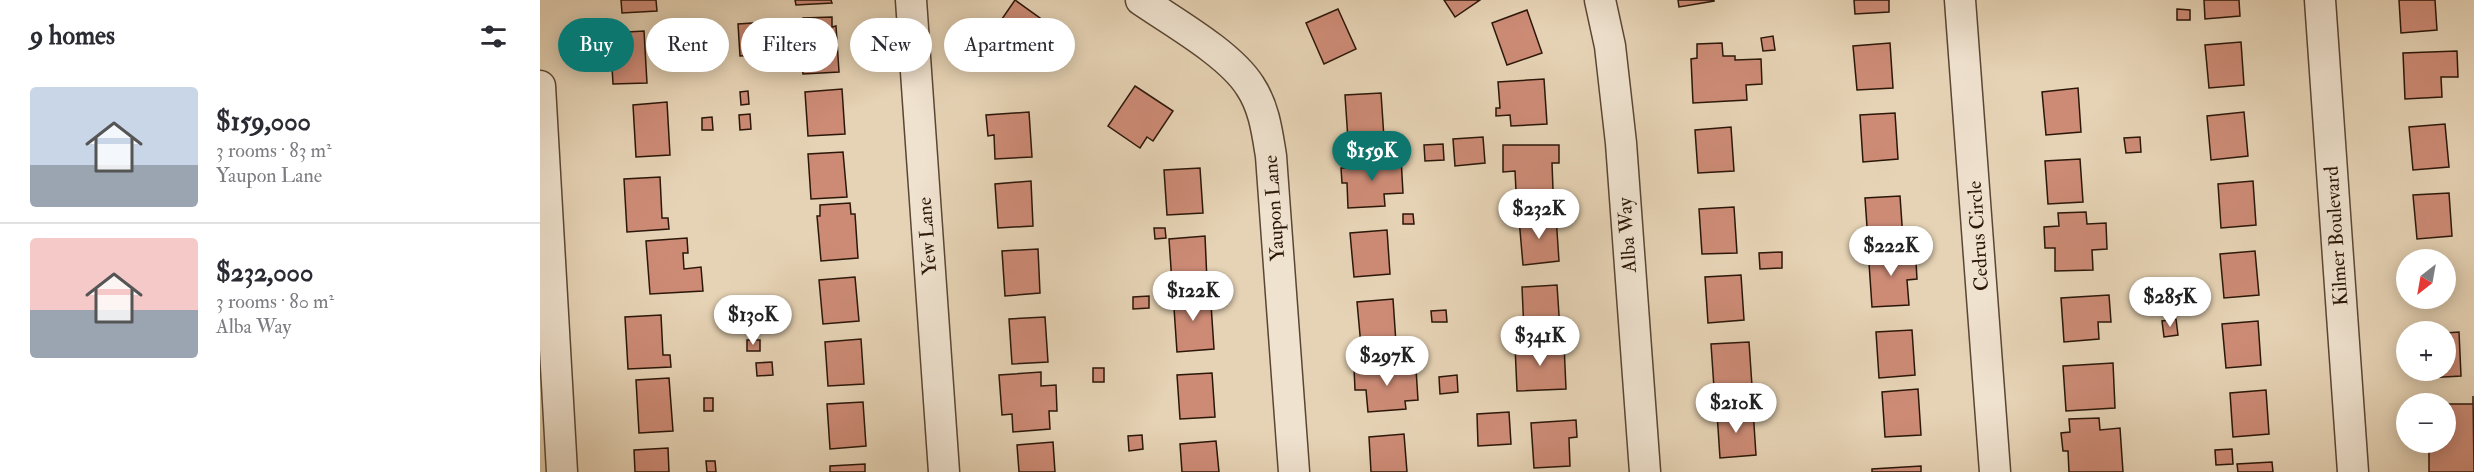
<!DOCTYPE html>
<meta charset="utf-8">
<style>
body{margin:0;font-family:"IM FELL Double Pica",serif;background:#f7f7f7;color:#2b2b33;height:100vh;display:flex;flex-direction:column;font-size:22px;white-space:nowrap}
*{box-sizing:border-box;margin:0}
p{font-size:20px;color:#7c7c81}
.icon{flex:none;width:33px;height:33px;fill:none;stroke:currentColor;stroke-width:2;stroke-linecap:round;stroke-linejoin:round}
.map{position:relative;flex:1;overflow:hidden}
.details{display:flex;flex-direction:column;background:#fff;width:540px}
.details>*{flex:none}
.banner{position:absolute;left:18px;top:18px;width:570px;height:54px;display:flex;gap:12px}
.needle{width:39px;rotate:211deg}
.tools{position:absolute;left:1856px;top:249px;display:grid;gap:12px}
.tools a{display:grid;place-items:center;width:60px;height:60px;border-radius:50%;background:#fff;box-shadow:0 3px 15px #0003;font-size:30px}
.price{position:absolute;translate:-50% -51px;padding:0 14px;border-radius:21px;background:#fff;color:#222;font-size:20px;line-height:39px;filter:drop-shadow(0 2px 3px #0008)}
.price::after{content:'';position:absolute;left:50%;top:36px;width:18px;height:14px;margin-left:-9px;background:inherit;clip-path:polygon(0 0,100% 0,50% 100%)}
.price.active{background:#0f766e;color:#fff}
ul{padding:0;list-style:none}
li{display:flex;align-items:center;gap:18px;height:150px;padding:0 30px}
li+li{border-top:2px solid #e1e1e2}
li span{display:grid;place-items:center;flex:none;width:168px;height:120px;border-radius:6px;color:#555}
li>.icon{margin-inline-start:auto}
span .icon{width:72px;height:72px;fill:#fffc;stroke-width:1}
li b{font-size:26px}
h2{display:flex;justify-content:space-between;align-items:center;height:72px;padding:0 30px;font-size:26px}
.pill{padding:0 21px;border-radius:27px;background:#fff;box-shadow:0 3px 15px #0003;font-size:21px;line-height:54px}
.pill.active{background:#0f766e;color:#fff}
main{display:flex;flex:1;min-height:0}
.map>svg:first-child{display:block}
.building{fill:#cd8b76;stroke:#2b1709;stroke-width:1.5}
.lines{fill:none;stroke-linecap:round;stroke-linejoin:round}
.minor-casing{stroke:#5a4634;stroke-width:33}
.minor{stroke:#efe2cf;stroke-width:30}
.labels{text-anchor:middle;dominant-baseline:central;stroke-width:6;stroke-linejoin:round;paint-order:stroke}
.street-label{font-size:20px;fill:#2b1709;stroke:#efe2cf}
</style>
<main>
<section class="details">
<h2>9 homes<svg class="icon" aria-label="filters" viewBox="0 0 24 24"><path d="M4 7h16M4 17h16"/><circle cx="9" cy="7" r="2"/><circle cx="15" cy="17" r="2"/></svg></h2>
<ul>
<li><span style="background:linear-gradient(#c9d6e8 65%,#9aa5b1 0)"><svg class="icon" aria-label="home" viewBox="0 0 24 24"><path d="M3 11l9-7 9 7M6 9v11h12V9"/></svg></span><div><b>$159,000</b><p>3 rooms · 83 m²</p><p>Yaupon Lane</p></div></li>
<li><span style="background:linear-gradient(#f6c9c9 60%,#9aa5b1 0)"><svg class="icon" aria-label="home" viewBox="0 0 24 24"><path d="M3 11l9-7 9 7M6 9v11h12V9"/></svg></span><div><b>$232,000</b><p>3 rooms · 80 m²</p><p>Alba Way</p></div></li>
</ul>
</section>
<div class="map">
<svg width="1934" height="472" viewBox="0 0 1934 472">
<rect width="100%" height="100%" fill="#e6d3b5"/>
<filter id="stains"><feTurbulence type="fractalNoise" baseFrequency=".00333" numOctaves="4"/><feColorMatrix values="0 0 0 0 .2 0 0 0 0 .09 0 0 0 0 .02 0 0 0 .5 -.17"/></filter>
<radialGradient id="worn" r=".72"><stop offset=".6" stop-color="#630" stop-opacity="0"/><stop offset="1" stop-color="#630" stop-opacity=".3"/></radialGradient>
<g class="building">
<polygon points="81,0 116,0 117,11 82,13"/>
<polygon points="255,0 291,0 292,3 256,5"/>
<polygon points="475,0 511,26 490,54 455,29"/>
<polygon points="904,0 940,0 915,17"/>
<polygon points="1138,0 1174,0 1174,1 1139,7"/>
<polygon points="1314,0 1349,0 1349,12 1315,14"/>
<polygon points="1664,0 1699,0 1700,16 1665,19"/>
<polygon points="1859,0 1895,0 1897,30 1861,33"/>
<polygon points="798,9 816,49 784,64 766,23"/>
<polygon points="1637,9 1650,10 1650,20 1637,20"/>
<polygon points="987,10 1002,53 967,65 952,23"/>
<polygon points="292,17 292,27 296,26 299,72 263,74 260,30 264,30 263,18"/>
<polygon points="228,22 230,54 200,56 198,24"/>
<polygon points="104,31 107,83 73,84 70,33"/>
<polygon points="1233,36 1235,50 1223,51 1221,38"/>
<polygon points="1701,42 1704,85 1669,88 1665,45"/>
<polygon points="1182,43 1183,56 1195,56 1195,60 1221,59 1222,84 1206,85 1207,100 1153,103 1151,59 1157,58 1157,44"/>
<polygon points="1350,43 1353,88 1317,90 1313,46"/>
<polygon points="1917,51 1918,77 1901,77 1902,97 1865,99 1863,53"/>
<polygon points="1004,79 1007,124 971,126 970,115 956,116 956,108 960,108 958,82"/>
<polygon points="595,86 633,111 613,141 607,137 600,148 568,126"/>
<polygon points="1538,88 1541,132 1506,135 1502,92"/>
<polygon points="302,89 305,134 268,136 265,92"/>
<polygon points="208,91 209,104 201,105 200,92"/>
<polygon points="841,93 844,138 808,140 805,95"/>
<polygon points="127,102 130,155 96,157 93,105"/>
<polygon points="489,112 492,157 455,159 454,135 448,136 446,115"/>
<polygon points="1704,112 1708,156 1671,160 1667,116"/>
<polygon points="1355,113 1358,159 1323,162 1320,115"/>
<polygon points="210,114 211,129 200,130 199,115"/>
<polygon points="172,117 173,130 162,130 162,118"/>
<polygon points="1905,124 1909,167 1873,170 1869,127"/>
<polygon points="1191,127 1194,171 1158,173 1155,130"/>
<polygon points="943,137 945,163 915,166 913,139"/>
<polygon points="1600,137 1601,152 1586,153 1584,138"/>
<polygon points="903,144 904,160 885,161 884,145"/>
<polygon points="963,145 1019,145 1019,163 1012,163 1013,190 976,191 975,171 963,172"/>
<polygon points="303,152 307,197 271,199 268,154"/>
<polygon points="861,158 863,193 844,194 845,206 808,208 807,183 802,183 801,168 806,168 806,163"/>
<polygon points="1540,159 1543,202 1508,204 1505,161"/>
<polygon points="660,168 663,213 627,215 624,170"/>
<polygon points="120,177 122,218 128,218 129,229 87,232 84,179"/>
<polygon points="491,181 493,226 458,228 455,184"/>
<polygon points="1713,181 1716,225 1681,228 1678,184"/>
<polygon points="1909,193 1912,236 1877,239 1873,195"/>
<polygon points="1360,196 1363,239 1328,241 1325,198"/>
<polygon points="310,203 311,214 315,214 318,258 281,261 277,216 280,216 280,205"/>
<polygon points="1194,207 1197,253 1162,254 1159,209"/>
<polygon points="1546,212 1547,224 1566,223 1567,249 1552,250 1553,270 1515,271 1515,248 1505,248 1504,227 1519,226 1518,213"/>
<polygon points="863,214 873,214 874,224 863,224"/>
<polygon points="1016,216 1019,261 983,265 979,219"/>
<polygon points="614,228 625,228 626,238 615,239"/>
<polygon points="847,230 850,274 814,277 810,233"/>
<polygon points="665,236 667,281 632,283 629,239"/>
<polygon points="147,238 148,253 143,253 144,269 161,267 163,291 110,294 106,241"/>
<polygon points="1362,248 1363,260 1375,259 1376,262 1377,279 1367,280 1369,305 1332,307 1329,263 1332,262 1331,250"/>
<polygon points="498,249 500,293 465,296 462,251"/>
<polygon points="1715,251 1719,295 1684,298 1680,254"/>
<polygon points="1242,252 1242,268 1220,269 1219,253"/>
<polygon points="1201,275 1204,320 1168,323 1165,277"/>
<polygon points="315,277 319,321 283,324 279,280"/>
<polygon points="1017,285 1020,330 984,332 982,287"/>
<polygon points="666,290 667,304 671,304 674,349 637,352 634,308 637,307 636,292"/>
<polygon points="1569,295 1571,322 1558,322 1559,339 1524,342 1521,298"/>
<polygon points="609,296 609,308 593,309 593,297"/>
<polygon points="853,299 856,343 821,346 817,302"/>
<polygon points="906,310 907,322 892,322 891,311"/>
<polygon points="121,315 123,355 130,355 131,367 88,369 85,317"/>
<polygon points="505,317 508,362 472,364 469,319"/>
<polygon points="1636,319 1638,335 1624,337 1622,321"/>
<polygon points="1718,321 1721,365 1686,368 1682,324"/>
<polygon points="1372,330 1375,375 1339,378 1336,332"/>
<polygon points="1919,332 1921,376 1886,378 1885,370 1905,370 1905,333"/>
<polygon points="321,339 324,384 288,386 285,342"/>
<rect x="207" y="340" width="13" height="11"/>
<polygon points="1209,342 1212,386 1174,388 1171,344"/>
<polygon points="1024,344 1026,389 977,391 975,346"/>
<polygon points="232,362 233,375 217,376 216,363"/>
<polygon points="1573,363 1575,408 1526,411 1523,366"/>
<polygon points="862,365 862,370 876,369 878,400 865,401 866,409 828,412 826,390 815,390 814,368"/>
<rect x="553" y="368" width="11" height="14"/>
<polygon points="501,372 501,386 516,385 517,411 509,411 510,429 473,432 472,414 462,415 459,375"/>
<polygon points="672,373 675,417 640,419 637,375"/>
<polygon points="917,375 918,392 900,394 899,377"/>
<polygon points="129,378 133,431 99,433 96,380"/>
<polygon points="1378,389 1381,435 1345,437 1342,392"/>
<polygon points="1726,390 1729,434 1693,437 1690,393"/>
<polygon points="1933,396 1934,472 1889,472 1889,442 1905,442 1905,404 1933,404"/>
<rect x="164" y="398" width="9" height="13"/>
<polygon points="323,402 326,446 290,449 287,404"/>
<polygon points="1213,410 1216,455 1180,458 1177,413"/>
<polygon points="969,412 971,444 938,446 937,414"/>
<polygon points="1559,418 1560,430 1580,428 1583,472 1529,472 1528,451 1523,451 1521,433 1530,432 1529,419"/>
<polygon points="1036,420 1037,437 1029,438 1030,466 994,468 991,423"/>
<polygon points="864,434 867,472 831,472 829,437"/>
<polygon points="602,435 603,449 589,451 588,436"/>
<polygon points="676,441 679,472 642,472 640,444"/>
<polygon points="513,442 515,472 479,472 477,445"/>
<polygon points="128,448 129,472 95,472 94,450"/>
<polygon points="1692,449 1693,464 1676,465 1675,450"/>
<polygon points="166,461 175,461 176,472 167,472"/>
<polygon points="1732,462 1733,472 1698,472 1697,464"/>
<polygon points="325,464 325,472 290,472 290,466"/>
<polygon points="1381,466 1381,472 1332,472 1332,469"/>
</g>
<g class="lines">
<defs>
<g id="minor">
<polyline points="371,0 404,472"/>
<path d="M 601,0 C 633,22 690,54 710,86 C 724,107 727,131 731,156 L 754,472"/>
<polyline points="1060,0 1070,46 1081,143 1105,472"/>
<polyline points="1420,0 1455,472"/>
<polyline points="1780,0 1813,472"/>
<polyline points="0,86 22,472"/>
</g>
</defs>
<use href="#minor" class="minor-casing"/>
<use href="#minor" class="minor"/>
</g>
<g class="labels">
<g class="street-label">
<text transform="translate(734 208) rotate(-94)">Yaupon Lane</text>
<text transform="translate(1087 235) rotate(-94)">Alba Way</text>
<text transform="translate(387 236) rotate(-94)">Yew Lane</text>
<text transform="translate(1438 236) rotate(-94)">Cedrus Circle</text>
<text transform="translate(1796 236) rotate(-94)">Kilmer Boulevard</text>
</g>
</g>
<rect width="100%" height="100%" filter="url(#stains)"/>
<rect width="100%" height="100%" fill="url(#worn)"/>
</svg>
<div class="tools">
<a><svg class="needle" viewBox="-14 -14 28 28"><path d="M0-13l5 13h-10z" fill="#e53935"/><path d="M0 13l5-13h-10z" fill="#7c7c81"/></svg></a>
<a>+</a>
<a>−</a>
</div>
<b class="price active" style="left:832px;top:182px">$159K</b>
<b class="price" style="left:999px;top:240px">$232K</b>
<b class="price" style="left:1351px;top:277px">$222K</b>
<b class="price" style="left:653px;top:322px">$122K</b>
<b class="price" style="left:1630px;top:328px">$285K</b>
<b class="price" style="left:213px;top:346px">$130K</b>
<b class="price" style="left:1000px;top:367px">$341K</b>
<b class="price" style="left:847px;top:387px">$297K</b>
<b class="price" style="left:1196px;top:434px">$210K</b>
<div class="banner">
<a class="pill active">Buy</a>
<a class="pill">Rent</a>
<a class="pill">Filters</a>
<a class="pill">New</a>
<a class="pill">Apartment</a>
</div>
</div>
</main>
